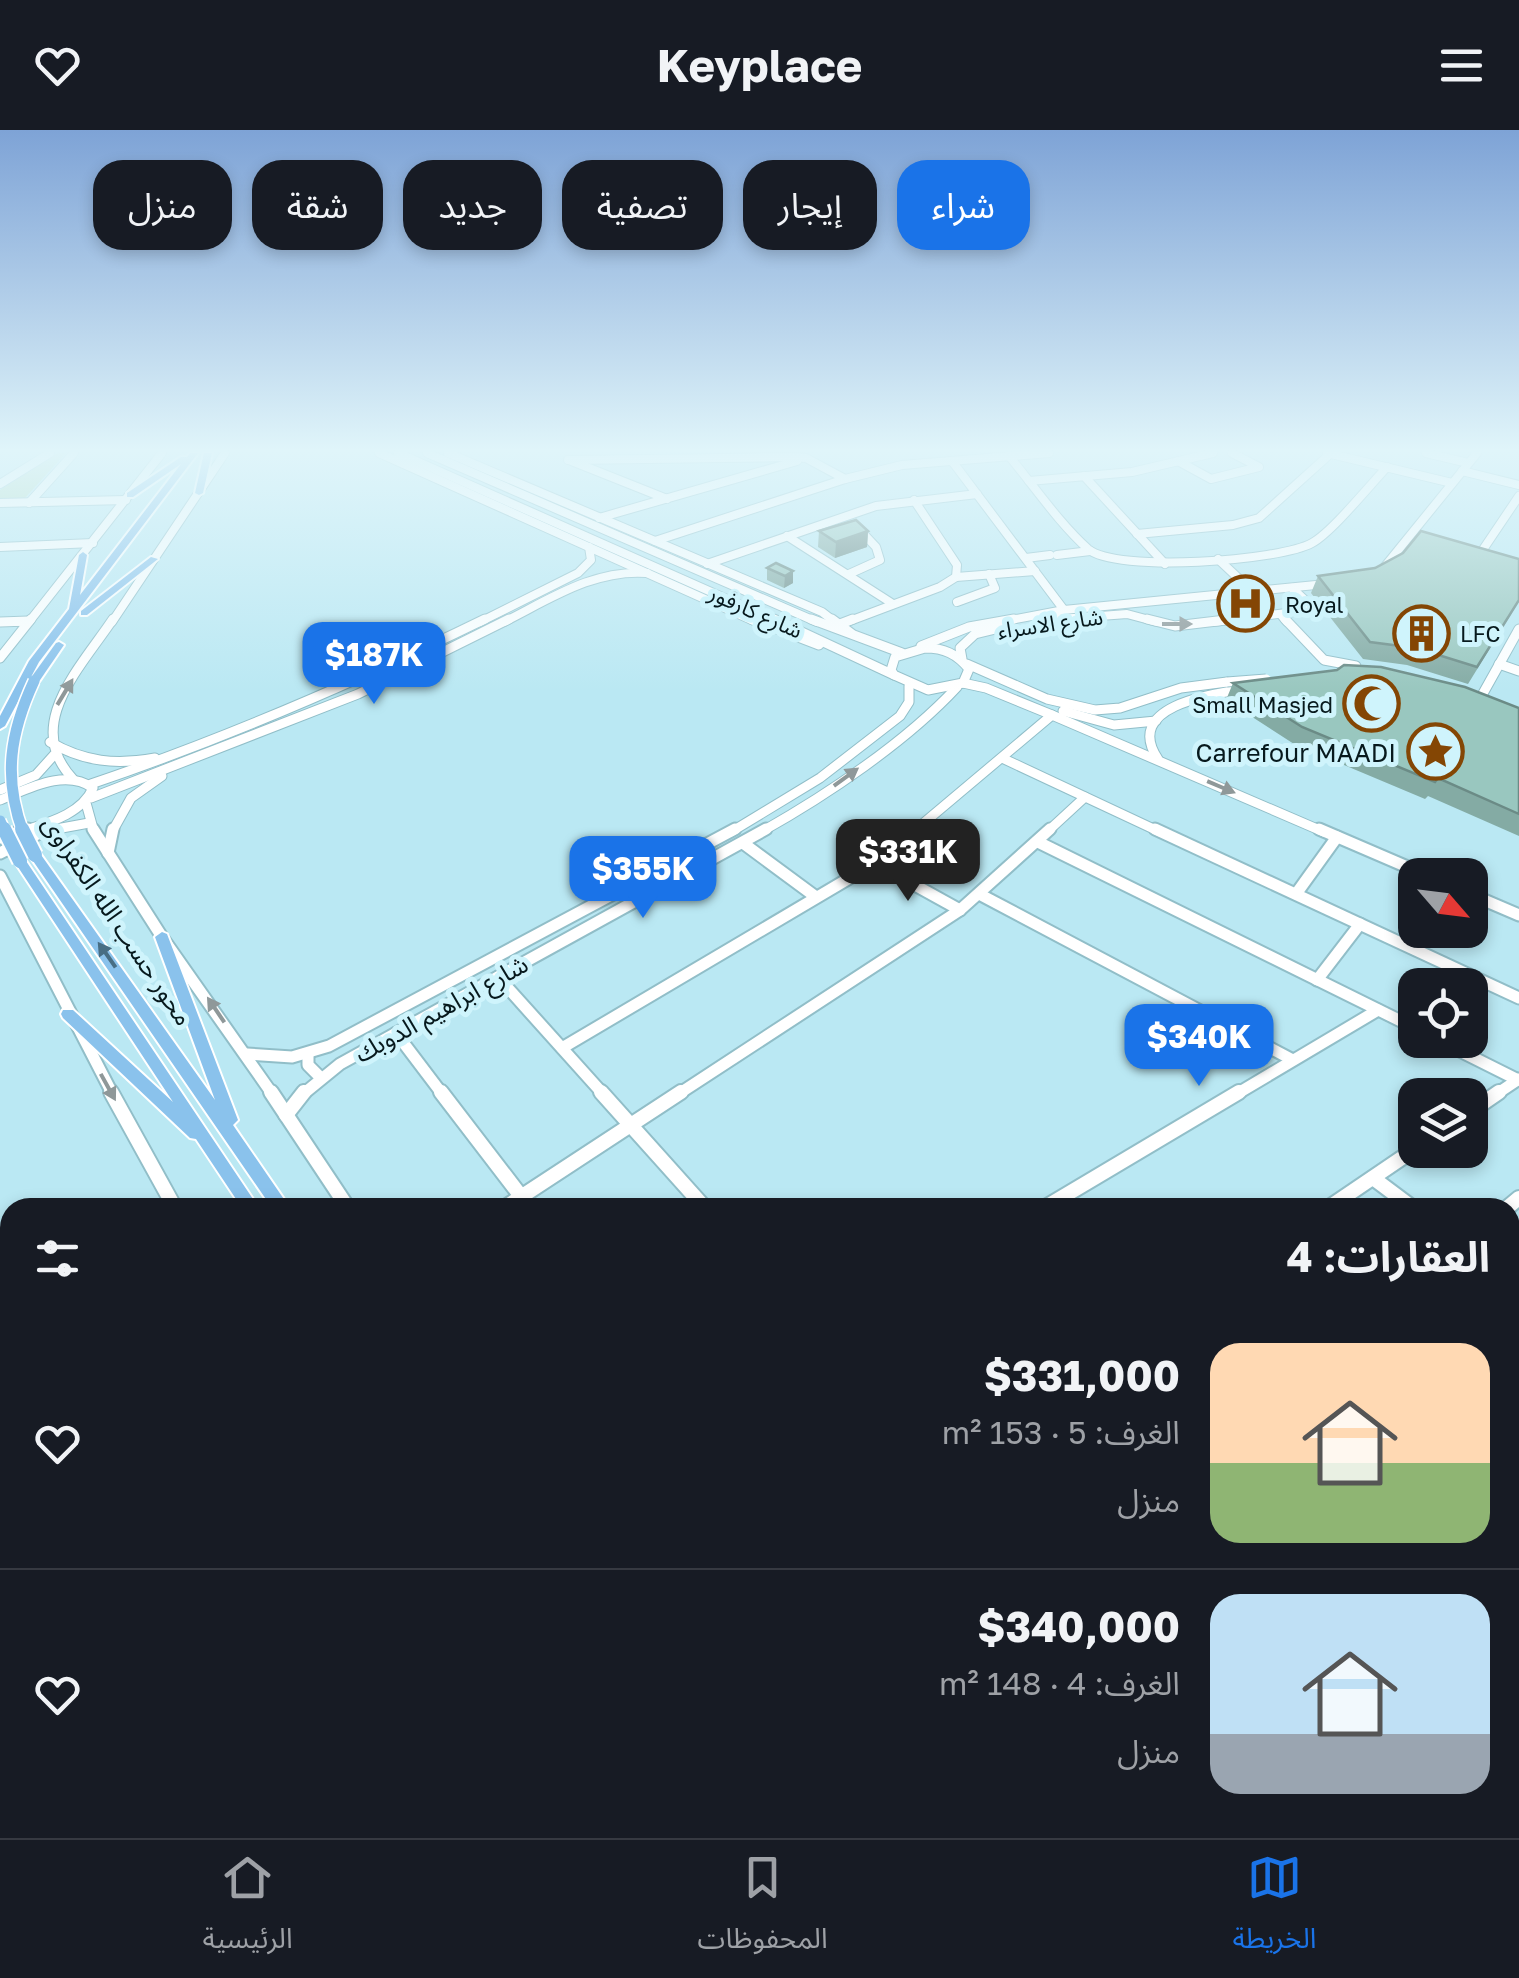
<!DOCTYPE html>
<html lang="ar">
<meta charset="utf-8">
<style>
body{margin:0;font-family:"Golos Text","Noto Sans Arabic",sans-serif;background:#20242c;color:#f1f3f6;direction:rtl;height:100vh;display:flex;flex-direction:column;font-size:38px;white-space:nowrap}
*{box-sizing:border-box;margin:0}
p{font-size:32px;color:#9ea1a6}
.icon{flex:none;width:55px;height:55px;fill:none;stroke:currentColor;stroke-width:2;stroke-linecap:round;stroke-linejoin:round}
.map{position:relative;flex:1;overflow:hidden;direction:ltr}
.sheet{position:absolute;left:0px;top:1068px;width:1520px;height:642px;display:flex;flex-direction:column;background:#171b24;border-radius:30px 30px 0 0;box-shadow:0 5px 15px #0003;direction:rtl}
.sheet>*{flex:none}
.guide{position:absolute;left:30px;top:30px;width:1000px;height:90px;direction:rtl;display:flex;gap:20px}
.needle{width:65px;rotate:118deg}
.fabs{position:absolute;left:1398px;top:728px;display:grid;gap:20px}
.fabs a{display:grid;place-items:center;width:90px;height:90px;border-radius:20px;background:#171b24;box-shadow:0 5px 15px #0003;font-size:50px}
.price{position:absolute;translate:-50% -85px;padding:0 22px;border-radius:20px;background:#1a73e8;color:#fff;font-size:32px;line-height:65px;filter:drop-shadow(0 2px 5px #0008)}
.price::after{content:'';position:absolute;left:50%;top:60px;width:30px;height:22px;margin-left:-15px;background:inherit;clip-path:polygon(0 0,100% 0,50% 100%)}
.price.active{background:#222;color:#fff}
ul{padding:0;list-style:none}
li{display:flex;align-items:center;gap:30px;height:250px;padding:0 30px}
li+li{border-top:2px solid #363941}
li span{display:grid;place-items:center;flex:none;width:280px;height:200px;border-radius:30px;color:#555}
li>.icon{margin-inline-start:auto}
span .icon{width:120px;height:120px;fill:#fffc;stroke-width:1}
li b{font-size:42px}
h2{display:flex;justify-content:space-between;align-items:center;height:120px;padding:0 30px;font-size:42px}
.pill{padding:0 35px;border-radius:30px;background:#171b24;box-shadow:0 5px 15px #0003;font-size:35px;line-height:90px}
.pill.active{background:#1a73e8;color:#fff}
header{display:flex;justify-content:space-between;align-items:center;height:130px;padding:0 30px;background:#171b24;font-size:45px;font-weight:700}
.tab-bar{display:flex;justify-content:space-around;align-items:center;height:140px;border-top:2px solid #363941;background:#171b24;font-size:28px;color:#9ea1a6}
.tab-bar a{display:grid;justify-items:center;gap:5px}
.tab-bar .active{color:#1a73e8}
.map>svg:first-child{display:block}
.green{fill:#b2dabb}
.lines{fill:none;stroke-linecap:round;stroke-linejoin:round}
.minor-far4-casing{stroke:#91bec8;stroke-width:10}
.minor-far3-casing{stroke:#91bec8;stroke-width:11}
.minor-far2-casing{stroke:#91bec8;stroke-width:15}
.minor-far1-casing{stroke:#91bec8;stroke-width:18}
.minor-casing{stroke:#91bec8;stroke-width:21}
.major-casing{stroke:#fff;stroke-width:4}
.minor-far4{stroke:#fff;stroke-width:8}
.minor-far3{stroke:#fff;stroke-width:9}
.minor-far2{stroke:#fff;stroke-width:11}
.minor-far1{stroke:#fff;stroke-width:14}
.minor{stroke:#fff;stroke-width:18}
.major{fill:#8ac2ec;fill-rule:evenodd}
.minor-bridge-casing{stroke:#91bec8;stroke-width:11;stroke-linecap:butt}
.major-bridge-far1-casing{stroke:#fff;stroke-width:14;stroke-linecap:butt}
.major-bridge-casing{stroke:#fff;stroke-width:18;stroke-linecap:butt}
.minor-bridge{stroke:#fff;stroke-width:9}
.major-bridge-far1{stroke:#8ac2ec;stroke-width:11}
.major-bridge{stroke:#8ac2ec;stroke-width:14}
.wall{fill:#84aba4}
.shaded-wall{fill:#6b8b86}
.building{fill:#99c7bf;stroke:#6b8b86;stroke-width:2.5}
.oneway{fill:#8f9899}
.oneway2{fill:#486e84}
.labels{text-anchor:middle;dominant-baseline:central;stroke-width:10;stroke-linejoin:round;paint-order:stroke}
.far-poi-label{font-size:22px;fill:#07191d;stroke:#cff4fc;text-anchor:start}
.far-street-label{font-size:22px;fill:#07191d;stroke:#cff4fc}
.poi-label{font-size:25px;fill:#07191d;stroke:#cff4fc;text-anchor:end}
.street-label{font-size:25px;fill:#07191d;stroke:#cff4fc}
</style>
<header><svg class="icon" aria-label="menu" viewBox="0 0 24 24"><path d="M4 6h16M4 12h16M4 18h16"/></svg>Keyplace<svg class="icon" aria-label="heart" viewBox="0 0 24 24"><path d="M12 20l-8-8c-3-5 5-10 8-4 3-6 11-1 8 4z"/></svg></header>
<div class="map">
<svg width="1519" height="1708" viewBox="0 0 1519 1708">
<rect width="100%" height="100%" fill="#bae8f3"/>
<polygon class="green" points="57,323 66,323 25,368 0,369 0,360"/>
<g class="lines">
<defs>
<g id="minor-far4">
<polyline points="379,323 756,492"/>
<polyline points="398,323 779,492"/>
<polyline points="427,323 817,492"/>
<polyline points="448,323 822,482 835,492"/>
<polyline points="1327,323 1452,353"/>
<polyline points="1426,323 1468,333"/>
<path d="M 1009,326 C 1034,356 1059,393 1088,419 C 1116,443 1280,431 1312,413 C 1332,402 1369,356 1387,337"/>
<polyline points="568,330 793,327 806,328 845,349"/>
<polyline points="569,330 667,369"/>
<polyline points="952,331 1064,480"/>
<polyline points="1178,331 1211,349 1259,337 1232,323"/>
<polyline points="1462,341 1519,355"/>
<polyline points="1084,346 1165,434"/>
<polyline points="1029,351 1132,342 1213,323"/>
<polyline points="0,354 50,323"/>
<polyline points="0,373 126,370"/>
<polyline points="29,373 74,323"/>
<polyline points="599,388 797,331"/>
<polyline points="1137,404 1233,395 1259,388 1330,324"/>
<polyline points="787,406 893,474"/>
<polyline points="655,411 845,349 902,335 1049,323"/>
<polyline points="0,417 93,413"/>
<polyline points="1482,421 1519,366"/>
<polyline points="1057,425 1090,421"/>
<polyline points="1026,428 1050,425"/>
<polyline points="1218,429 1252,461"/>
<polyline points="707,434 876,376 977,364"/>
<polyline points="1382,440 1477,323"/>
<polyline points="849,444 880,430 876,417 859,399"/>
<polyline points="956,447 1035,441"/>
<polyline points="957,472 995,458 989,444"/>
<polyline points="1281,485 1287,492"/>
<polyline points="1047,490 1127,484 1157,492"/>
<polyline points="13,492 28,491"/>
<polyline points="29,492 162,323"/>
<polyline points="112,492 225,323"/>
<polyline points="480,492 578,443 591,430 589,417"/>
<path d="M 504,492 C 550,469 594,439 647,443"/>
<polyline points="847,492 940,457 956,447 957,435 914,370"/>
<polyline points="1000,492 1064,480 1326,454"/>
<polyline points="1213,492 1302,481 1307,472 1292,458"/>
</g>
<g id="minor-far3">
<polyline points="751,489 819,515"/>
<polyline points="774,489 894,545"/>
<polyline points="811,489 902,523"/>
<polyline points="832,489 851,503"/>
<polyline points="1147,489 1175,496 1234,489"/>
<polyline points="1285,489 1324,530 1356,536"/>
<polyline points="1047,490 1060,489"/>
<polyline points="0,492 28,491"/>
<polyline points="840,494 853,489"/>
<polyline points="921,516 969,497 1014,489"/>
<path d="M 925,518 C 944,518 957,524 969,539 L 963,553 L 928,560 L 894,545 L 891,540 L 895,527 Z"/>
<polyline points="0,528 31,489"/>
<polyline points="962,529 960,518 975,504 1004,497"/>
<polyline points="967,534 1047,569 1095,580 1120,578 1181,558 1227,552"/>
<polyline points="1499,534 1519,541"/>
<polyline points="963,553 986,558 1052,585 1324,702"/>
<polyline points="1481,567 1519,499"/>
<polyline points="1063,581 1114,595 1156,591"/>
<path d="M 50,612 C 84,632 116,635 155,628"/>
<polyline points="1002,628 1160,702"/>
<path d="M 1158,629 C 1123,577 1209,564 1245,559"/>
<path d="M 73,649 C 22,595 81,537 113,489"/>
<path d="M 91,654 C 227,608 356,552 485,489"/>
<polyline points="0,660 36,645 54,625"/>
<polyline points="91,668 358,564 509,489"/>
<path d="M 0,670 C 28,659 65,638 93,658 C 81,685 47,693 20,702"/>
<polyline points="86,673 94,702"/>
<polyline points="40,702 89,693"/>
<polyline points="112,702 131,668 162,646"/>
<polyline points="731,702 820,648 900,586 909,572 909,556"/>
<path d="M 761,702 C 827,665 906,612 957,557"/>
<polyline points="913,702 1052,585"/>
<polyline points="1047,702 1085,667"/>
</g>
<g id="minor-far2">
<polyline points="93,699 162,807 273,965"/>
<polyline points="1155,699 1519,868"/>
<polyline points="1319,699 1426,745"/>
<polyline points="0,708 28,699"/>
<polyline points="1038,712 1415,898"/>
<polyline points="743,713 816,767"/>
<polyline points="0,723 47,699"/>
<polyline points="108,723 113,699"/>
<polyline points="875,733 960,780"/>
<polyline points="0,746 113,965"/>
<polyline points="1296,764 1337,707"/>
<polyline points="1470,764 1519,785"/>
<polyline points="981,765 1291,929"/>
<polyline points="498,847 604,965"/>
<polyline points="1317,850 1360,794"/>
<polyline points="396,903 443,965"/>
<polyline points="1438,910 1518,950"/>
<polyline points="562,918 875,733 916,699"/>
<polyline points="308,923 308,935 320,947"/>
<polyline points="247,924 292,927 329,916 735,699"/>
<polyline points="302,965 340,934 766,699"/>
<polyline points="677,965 960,780 1050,699"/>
<polyline points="1235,965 1378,880"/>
<polyline points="1495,965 1519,949"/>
</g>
<g id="minor-far1">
<polyline points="111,962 175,1078"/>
<polyline points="271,962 348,1078"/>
<polyline points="441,962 530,1078"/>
<polyline points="601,962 705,1078"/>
<polyline points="1470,982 1499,962"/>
<polyline points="286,985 304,962"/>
<polyline points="1373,1048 1413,1078"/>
<polyline points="504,1078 681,962"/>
<polyline points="1044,1078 1239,962"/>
<polyline points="1328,1078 1415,1019"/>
<polyline points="1507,1078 1519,1068"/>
<polyline points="1510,1108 1519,1101"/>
<polyline points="1510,1145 1519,1152"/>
<polyline points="1510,1168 1519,1176"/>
<polyline points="1510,1259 1519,1267"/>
<polyline points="1510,1283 1519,1291"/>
</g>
<g id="minor">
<polyline points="1510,1421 1519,1430"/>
<polyline points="1510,1575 1519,1582"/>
<polyline points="428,1700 428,1708"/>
<polyline points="593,1700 598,1708"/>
<polyline points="736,1700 742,1708"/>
<polyline points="1098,1700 1108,1708"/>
<polyline points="292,1708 307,1700"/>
<polyline points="370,1708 384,1700"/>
<polyline points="1304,1708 1314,1700"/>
</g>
<g id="major">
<polygon points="190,323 198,323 39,532 5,596 0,599 0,586 29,531 69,479 79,425 83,422 87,425 80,465 181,334 133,367 127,367 127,363 181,327 187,327"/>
<polygon points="204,323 212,323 203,363 199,365 195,363"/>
<polygon points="151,427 158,429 87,485 81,485 81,481"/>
<polygon points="59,512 64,515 38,553 30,553 30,549 56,513"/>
<polygon points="35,721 39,722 215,970 155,807 162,802 167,804 238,990 233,995 290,1078 272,1078 31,728 29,725 31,722"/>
<polygon points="20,727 24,728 259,1078 242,1078 196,1009 190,1008 63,888 61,884 63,880 73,880 173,972 14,731"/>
<polygon points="613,1700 638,1700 642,1708 617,1708"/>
<polygon points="651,1700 675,1700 679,1708 655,1708"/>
<polygon points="712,1700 736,1700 740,1708 716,1708"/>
</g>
</defs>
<use href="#minor-far4" class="minor-far4-casing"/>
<use href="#minor-far3" class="minor-far3-casing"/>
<use href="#minor-far2" class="minor-far2-casing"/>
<use href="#minor-far1" class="minor-far1-casing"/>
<use href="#minor" class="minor-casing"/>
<use href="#major" class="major-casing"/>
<use href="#minor-far4" class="minor-far4"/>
<use href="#minor-far3" class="minor-far3"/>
<use href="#minor-far2" class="minor-far2"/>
<use href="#minor-far1" class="minor-far1"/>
<use href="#minor" class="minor"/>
<use href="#major" class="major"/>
<defs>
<polyline id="minor-bridge" points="1227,552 1266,549"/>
<g id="major-bridge-far1">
<polyline points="0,691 5,702"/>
<path d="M 23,702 C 3,647 10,603 34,551"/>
</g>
<g id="major-bridge">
<polyline points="4,699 20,731"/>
<polyline points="22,699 35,725"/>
</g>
</defs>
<use href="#minor-bridge" class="minor-bridge-casing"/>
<use href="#major-bridge-far1" class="major-bridge-far1-casing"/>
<use href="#major-bridge" class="major-bridge-casing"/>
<use href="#minor-bridge" class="minor-bridge"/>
<use href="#major-bridge-far1" class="major-bridge-far1"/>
<use href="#major-bridge" class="major-bridge"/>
</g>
<g class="wall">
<polygon points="819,401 868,401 867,417 835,428 818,417"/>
<polygon points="767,438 793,441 793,453 784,458 767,450"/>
<polygon points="1318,446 1519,471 1468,554 1407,535 1363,529 1311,463"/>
<polygon points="1233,553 1519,578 1519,706 1428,666 1425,669 1294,614 1226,570"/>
</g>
<g class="shaded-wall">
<polygon points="868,401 867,417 835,428 836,412"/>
<polygon points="793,441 793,453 784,458 785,446"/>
</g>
<g class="building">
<polygon points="856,390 868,401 836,412 819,401"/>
<polygon points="1421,401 1519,429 1519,470 1477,537 1416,518 1370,512 1318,446 1375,438 1403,423"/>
<polygon points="776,433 793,441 785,446 767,438"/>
<polygon points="1344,535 1381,537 1465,557 1519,578 1519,684 1438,648 1435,652 1302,597 1233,553 1337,540"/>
</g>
<defs><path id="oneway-solid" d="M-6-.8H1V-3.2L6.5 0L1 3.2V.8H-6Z" transform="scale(2.5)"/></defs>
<g class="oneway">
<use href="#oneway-solid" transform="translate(1177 494)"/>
<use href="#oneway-solid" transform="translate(65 562) rotate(-59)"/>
<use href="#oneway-solid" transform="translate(846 647) rotate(-36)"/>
<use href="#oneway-solid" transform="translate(1221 657) rotate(23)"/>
<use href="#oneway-solid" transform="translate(216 880) rotate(-124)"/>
<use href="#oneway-solid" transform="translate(108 957) rotate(61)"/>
</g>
<use class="oneway2" href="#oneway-solid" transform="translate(107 825) rotate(-125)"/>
<linearGradient id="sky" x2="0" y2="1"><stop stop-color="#7ea3d6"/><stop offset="0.57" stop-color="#e0f5fa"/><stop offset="1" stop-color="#e0f5fa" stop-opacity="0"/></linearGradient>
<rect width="1519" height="562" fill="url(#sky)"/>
<defs>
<symbol id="hospital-ring" viewBox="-11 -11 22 22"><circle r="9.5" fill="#cff4fc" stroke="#844604" stroke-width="1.5"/><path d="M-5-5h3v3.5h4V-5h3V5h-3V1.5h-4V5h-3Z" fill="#844604"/></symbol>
<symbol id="building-ring" viewBox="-11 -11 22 22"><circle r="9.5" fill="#cff4fc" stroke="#844604" stroke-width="1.5"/><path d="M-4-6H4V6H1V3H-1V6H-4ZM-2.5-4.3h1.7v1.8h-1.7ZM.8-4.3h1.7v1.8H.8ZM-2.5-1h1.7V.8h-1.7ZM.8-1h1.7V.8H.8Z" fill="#844604"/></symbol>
<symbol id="mosque-ring" viewBox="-11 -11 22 22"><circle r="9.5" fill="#cff4fc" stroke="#844604" stroke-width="1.5"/><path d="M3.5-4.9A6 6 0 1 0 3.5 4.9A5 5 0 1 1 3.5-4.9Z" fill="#844604"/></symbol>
<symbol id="sight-ring" viewBox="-11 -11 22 22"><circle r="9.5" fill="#cff4fc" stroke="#844604" stroke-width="1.5"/><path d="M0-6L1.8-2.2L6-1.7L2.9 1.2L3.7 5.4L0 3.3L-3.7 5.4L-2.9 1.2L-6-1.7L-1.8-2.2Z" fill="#844604"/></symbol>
</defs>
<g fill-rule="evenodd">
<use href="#hospital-ring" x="1214" y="442" width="63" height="63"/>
<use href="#building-ring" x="1390" y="472" width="63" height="63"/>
<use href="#mosque-ring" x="1340" y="542" width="63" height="63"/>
<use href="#sight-ring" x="1404" y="590" width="63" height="63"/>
</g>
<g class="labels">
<g class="far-poi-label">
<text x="1285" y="474">Royal</text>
<text x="1460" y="503">LFC</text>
<text x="1333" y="574" text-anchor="end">Small Masjed</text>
</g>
<g class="far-street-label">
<text transform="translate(756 481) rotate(24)">شارع كارفور</text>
<text transform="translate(1050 493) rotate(-8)">شارع الاسراء</text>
</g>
<g class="poi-label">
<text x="1396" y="622">Carrefour MAADI</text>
</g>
<g class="street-label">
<text transform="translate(118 790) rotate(56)">محور حسب الله الكفراوى</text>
<text transform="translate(441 878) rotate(-29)">شارع ابراهيم الدوبك</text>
</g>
</g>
</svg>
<div class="fabs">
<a><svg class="needle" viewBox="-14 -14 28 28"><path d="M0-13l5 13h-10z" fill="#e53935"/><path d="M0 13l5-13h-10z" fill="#9ea1a6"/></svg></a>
<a><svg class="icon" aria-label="locate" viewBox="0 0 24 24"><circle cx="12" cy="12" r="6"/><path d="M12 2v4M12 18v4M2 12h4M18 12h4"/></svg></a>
<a><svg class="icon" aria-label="layers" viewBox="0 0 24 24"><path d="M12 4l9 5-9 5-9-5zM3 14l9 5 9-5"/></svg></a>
</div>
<b class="price" style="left:374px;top:577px">$187K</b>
<b class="price active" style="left:908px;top:774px">$331K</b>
<b class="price" style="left:643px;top:791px">$355K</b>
<b class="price" style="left:1199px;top:959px">$340K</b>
<div class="guide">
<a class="pill active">شراء</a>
<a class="pill">إيجار</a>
<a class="pill">تصفية</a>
<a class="pill">جديد</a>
<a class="pill">شقة</a>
<a class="pill">منزل</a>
</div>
<section class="sheet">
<h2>العقارات: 4<svg class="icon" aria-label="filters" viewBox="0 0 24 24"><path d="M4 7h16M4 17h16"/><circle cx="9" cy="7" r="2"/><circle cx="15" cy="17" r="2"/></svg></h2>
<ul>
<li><span style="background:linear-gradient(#ffd9b3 60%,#8fb573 0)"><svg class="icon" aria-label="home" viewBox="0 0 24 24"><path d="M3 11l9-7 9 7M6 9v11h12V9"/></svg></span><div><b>$331,000</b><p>الغرف: 5 · 153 m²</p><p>منزل</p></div><svg class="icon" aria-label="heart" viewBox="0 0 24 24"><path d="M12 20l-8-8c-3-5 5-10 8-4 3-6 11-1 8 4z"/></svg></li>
<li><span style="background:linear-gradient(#bfe0f5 70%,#9aa5b1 0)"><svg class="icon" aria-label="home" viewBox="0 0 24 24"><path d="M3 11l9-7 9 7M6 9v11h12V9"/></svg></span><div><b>$340,000</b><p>الغرف: 4 · 148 m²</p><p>منزل</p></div><svg class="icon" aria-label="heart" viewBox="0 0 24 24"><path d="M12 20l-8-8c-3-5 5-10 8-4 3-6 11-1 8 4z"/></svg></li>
</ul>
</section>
</div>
<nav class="tab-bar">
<a class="active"><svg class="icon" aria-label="map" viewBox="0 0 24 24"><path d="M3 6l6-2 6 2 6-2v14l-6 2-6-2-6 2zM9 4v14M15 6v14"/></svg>الخريطة</a>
<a><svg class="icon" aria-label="saved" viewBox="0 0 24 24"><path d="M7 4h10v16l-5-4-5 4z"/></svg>المحفوظات</a>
<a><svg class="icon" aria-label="home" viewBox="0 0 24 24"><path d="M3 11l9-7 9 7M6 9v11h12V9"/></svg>الرئيسية</a>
</nav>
